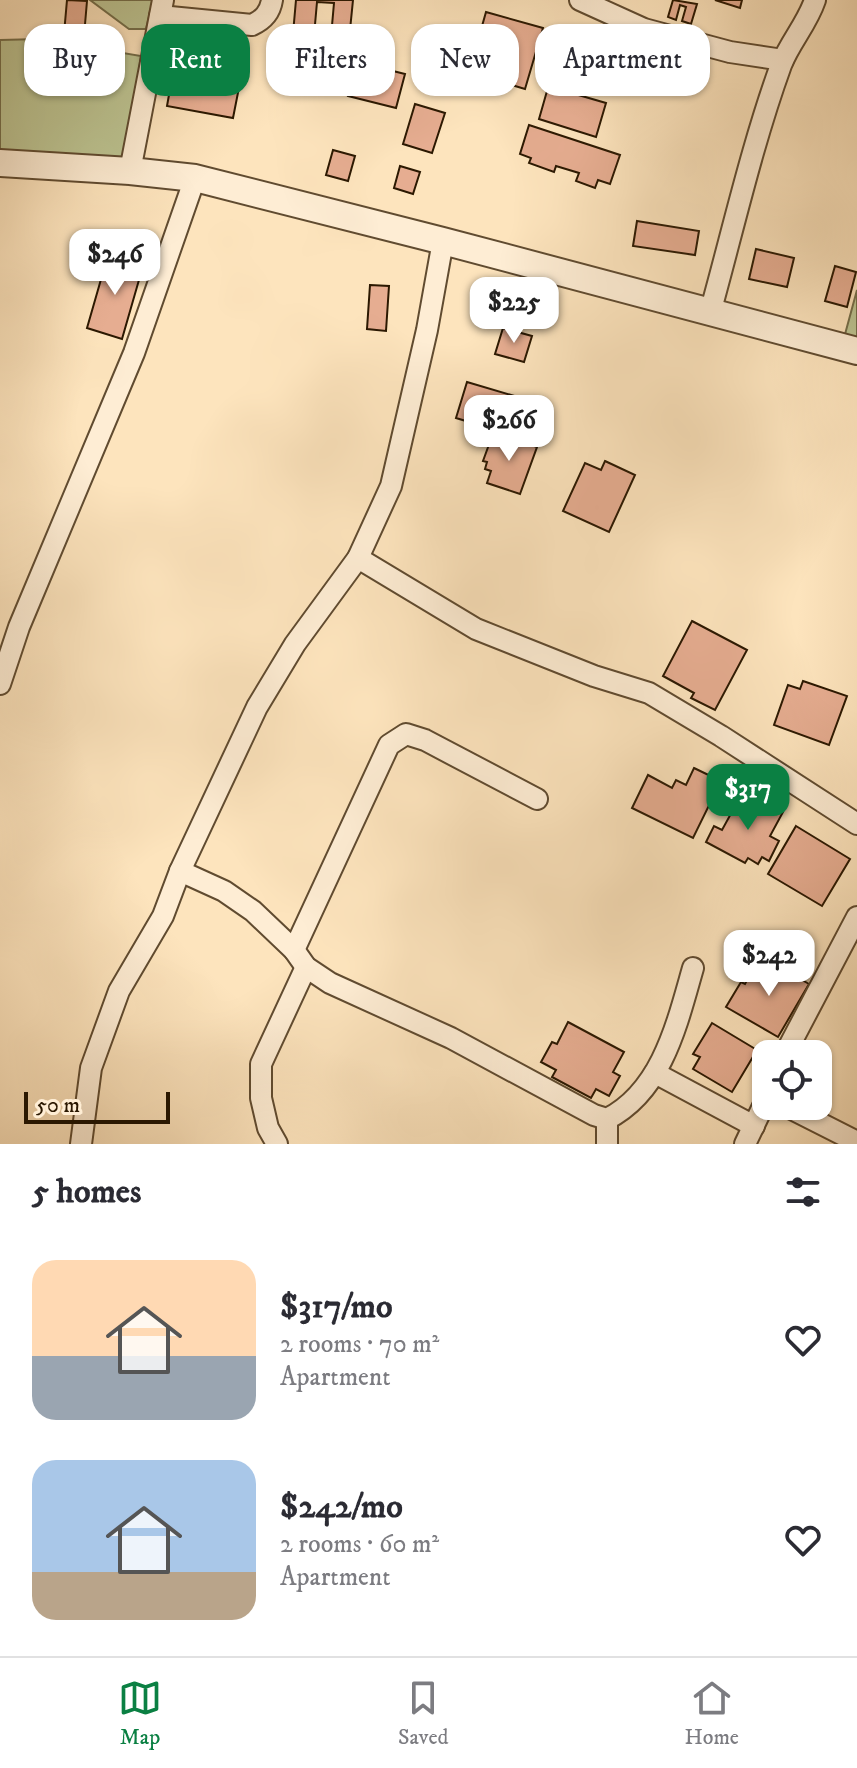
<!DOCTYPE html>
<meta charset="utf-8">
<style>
body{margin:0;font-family:"IM FELL DW Pica",serif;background:#f7f7f7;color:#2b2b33;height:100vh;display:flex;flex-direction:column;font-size:30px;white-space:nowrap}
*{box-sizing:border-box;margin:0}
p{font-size:26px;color:#7c7c81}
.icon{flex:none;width:44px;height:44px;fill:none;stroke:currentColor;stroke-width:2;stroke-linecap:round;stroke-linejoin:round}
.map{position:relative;height:1144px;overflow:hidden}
.panel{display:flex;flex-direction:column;background:#fff;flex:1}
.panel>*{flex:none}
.guide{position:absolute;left:24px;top:24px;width:810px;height:72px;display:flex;gap:16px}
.controls{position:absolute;left:752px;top:1040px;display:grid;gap:16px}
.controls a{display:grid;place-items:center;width:80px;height:80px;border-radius:16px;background:#fff;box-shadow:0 2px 6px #0004;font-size:40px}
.scale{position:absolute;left:24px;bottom:20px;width:146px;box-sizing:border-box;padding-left:8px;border:4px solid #2b1801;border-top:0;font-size:22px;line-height:28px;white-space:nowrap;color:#2b1801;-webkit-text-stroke:6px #feedd4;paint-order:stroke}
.price{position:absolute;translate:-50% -68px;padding:0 18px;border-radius:16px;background:#fff;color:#222;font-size:26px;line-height:52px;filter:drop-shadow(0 2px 4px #0008)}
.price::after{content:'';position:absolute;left:50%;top:48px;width:24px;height:18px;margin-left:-12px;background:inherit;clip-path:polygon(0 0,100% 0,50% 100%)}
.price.on{background:#0b8043;color:#fff}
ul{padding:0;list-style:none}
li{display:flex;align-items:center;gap:24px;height:200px;padding:0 32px}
li span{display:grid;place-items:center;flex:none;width:224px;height:160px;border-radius:24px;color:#555}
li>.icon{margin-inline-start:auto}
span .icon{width:96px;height:96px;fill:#fffc;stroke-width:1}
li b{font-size:34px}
h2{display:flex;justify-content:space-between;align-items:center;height:96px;padding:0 32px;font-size:34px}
.pill{padding:0 28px;border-radius:24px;background:#fff;box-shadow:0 2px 6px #0004;font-size:28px;line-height:72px}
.pill.on{background:#0b8043;color:#fff}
.tab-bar{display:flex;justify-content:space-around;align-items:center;height:112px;border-top:2px solid #e1e1e2;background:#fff;font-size:22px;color:#7c7c81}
.tab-bar a{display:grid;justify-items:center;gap:4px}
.tab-bar .on{color:#0b8043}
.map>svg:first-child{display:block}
.green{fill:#bdc593;stroke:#746e4a;stroke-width:2}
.building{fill:#e6ad91;stroke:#2b1801;stroke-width:2}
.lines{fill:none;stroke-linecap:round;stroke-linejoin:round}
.minor-casing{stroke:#604b30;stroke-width:24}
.tertiary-casing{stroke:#604b30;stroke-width:30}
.minor{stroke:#feedd4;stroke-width:20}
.tertiary{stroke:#feedd4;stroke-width:26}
</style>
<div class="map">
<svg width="857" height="1144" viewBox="0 0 857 1144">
<rect width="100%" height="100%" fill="#fde4bd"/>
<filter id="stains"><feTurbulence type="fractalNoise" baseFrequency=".0025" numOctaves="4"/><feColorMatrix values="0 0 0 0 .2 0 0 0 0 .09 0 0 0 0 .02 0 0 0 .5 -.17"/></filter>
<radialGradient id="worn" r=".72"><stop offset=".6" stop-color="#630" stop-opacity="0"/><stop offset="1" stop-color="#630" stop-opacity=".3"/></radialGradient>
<g class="green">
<polygon points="90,0 153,0 146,29 129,29"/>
<polygon points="40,39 141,56 127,161 0,154 0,40"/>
<polygon points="857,290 857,341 844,338"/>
</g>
<g class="building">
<polygon points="67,0 87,1 84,36 64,34"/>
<polygon points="296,0 353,0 348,50 330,48 334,3 317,2 313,47 292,45"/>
<polygon points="673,0 697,4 691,24 682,21 686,7 680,5 676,20 668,17"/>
<polygon points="715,0 742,0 740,8"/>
<polygon points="486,12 543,28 525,89 469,72"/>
<polygon points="177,50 244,62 233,118 167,106"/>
<polygon points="357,62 405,74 396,108 348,96"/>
<polygon points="551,77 577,86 575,94 606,103 596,137 539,119"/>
<polygon points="415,104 445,113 432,153 403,144"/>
<polygon points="529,125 620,155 610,184 598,180 595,188 576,181 579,173 556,166 554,172 529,163 531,158 520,154"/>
<polygon points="333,150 355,156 348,181 326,175"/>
<polygon points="400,166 420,172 413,194 394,188"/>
<polygon points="637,221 699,231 695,255 633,246"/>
<polygon points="756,249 794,258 787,287 749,279"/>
<polygon points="108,255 143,266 122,339 87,328"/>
<polygon points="835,266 856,272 847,307 825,301"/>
<polygon points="370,285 389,286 386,331 367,329"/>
<polygon points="503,328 532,336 524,362 495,354"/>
<polygon points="467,382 521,398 509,434 456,418"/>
<polygon points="502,435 537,447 520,494 487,483 491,471 485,469 487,462 483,461 491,439 499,442"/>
<polygon points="605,461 635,475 609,532 563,511 585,463 601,470"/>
<polygon points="692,621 747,650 715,710 691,698 694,693 663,676"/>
<polygon points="803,681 847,696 829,745 774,725 788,685 800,689"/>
<polygon points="694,768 721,781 693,838 632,808 648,775 672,788 676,780 686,785"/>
<polygon points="739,799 754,807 758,799 783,812 770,836 779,841 769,861 762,857 758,864 748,858 745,863 706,842 714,826 722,830"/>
<polygon points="796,826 850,859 822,906 768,874"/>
<polygon points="768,960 809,984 778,1037 726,1007 741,982 745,984 752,971 759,975"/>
<polygon points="568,1022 624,1052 613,1072 620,1076 609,1096 596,1089 591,1098 552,1077 556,1070 541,1062 552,1042 557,1044"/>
<polygon points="712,1023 757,1050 732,1092 693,1069 700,1057 693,1054"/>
</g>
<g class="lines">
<defs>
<g id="minor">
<polyline points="580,0 644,29 730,52 783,60"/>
<path d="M 160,16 L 252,25 C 263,20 270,13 272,0"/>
<polyline points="130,171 163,0"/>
<path d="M 710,313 C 733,230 752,145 781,65 C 790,42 807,24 815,0"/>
<polyline points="358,558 476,629 594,676 649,693 721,736 857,824"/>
<polyline points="0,684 19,627 134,353 195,178"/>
<path d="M 180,871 L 224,891 L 253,911 L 294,950 L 306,967 L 330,983 L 451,1038 L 594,1115 L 607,1119 C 662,1091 677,1024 693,968"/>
<polyline points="294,950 389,745 406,734 425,740 537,799"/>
<polyline points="785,1054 857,917"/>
<polyline points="655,1073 754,1126"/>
<polyline points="786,1106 857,1142"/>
<polyline points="607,1119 607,1144"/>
<polyline points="81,1144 91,1068 119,991 163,916 180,871 257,707 295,644 358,558 391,486 427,330 443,241"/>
<polyline points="277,1144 268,1128 261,1098 261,1064 306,967"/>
<polyline points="745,1144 766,1100"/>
</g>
<polyline id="tertiary" points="0,163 130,171 195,178 443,241 857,351"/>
</defs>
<use href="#minor" class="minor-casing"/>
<use href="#tertiary" class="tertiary-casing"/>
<use href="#minor" class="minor"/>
<use href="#tertiary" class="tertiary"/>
</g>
<rect width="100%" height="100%" filter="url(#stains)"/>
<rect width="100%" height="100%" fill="url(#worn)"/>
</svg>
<div class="controls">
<a><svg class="icon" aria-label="locate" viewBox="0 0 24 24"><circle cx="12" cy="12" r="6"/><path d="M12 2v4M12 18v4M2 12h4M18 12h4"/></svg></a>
</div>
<div class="scale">50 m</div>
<b class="price" style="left:115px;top:297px">$246</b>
<b class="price" style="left:514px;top:345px">$225</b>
<b class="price" style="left:509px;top:463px">$266</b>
<b class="price on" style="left:748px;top:832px">$317</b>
<b class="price" style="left:769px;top:998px">$242</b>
<div class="guide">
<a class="pill">Buy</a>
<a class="pill on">Rent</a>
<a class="pill">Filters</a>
<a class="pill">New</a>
<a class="pill">Apartment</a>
</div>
</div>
<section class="panel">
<h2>5 homes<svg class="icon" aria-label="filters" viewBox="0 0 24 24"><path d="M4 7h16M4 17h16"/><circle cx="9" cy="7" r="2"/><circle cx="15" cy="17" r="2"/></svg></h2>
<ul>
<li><span style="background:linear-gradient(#ffd9b3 60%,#9aa5b1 0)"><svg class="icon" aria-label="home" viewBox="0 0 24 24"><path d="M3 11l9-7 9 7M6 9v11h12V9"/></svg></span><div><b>$317/mo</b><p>2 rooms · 70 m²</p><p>Apartment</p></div><svg class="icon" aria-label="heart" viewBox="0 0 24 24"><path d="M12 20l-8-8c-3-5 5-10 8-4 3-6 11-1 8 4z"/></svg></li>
<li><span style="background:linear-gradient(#a9c7e8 70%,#b9a48a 0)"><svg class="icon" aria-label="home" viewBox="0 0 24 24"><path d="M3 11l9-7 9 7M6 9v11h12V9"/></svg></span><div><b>$242/mo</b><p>2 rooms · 60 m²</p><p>Apartment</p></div><svg class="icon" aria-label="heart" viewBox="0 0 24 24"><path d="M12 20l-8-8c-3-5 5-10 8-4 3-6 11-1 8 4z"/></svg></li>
</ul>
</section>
<nav class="tab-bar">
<a class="on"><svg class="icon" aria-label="map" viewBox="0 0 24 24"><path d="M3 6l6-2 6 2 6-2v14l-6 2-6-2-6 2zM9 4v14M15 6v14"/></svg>Map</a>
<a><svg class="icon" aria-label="saved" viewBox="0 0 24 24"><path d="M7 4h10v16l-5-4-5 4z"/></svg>Saved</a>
<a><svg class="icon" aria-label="home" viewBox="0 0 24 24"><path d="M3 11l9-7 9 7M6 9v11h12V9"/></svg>Home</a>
</nav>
